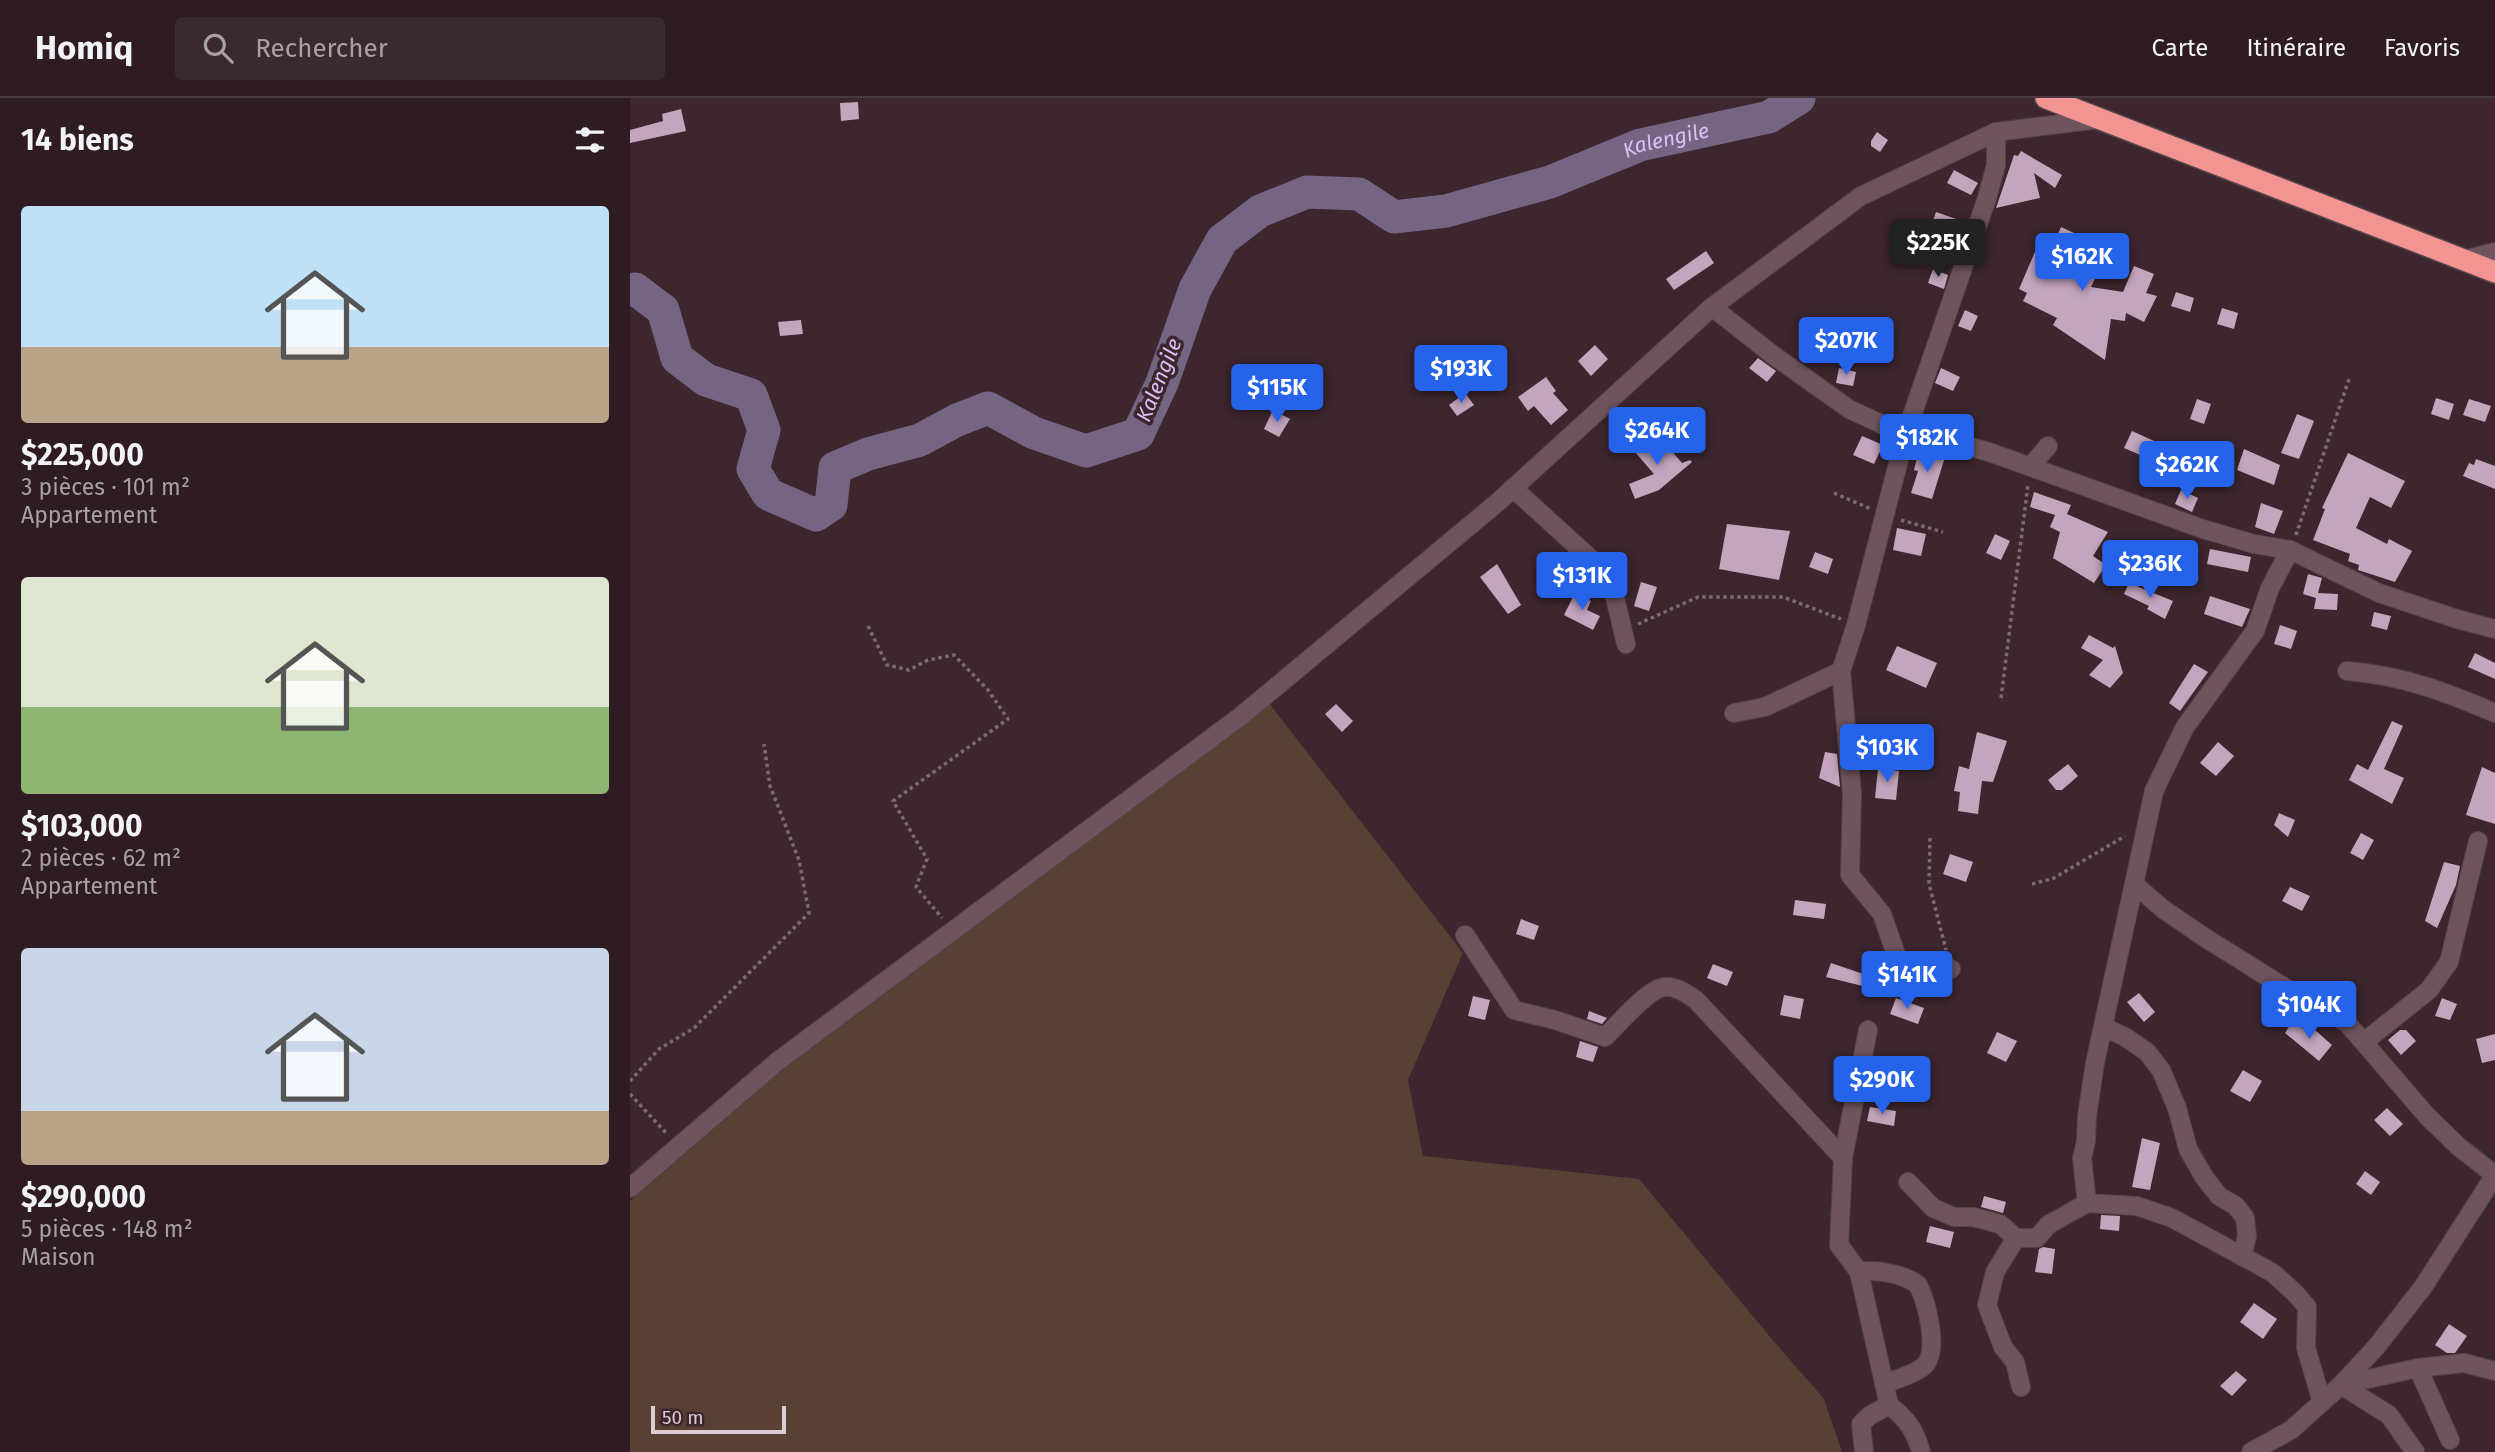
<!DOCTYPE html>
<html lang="fr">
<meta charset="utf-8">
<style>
body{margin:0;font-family:"Fira Sans",sans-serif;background:#3a292f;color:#f1f3f6;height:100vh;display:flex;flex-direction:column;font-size:26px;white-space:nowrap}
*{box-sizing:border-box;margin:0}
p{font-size:23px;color:#a7a1a5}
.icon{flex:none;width:38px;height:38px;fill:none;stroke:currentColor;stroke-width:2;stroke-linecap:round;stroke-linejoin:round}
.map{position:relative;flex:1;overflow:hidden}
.panel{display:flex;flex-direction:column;background:#2e1c22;width:630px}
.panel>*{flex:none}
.scale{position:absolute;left:21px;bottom:18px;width:135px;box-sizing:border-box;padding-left:7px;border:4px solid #dcccd1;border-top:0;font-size:19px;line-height:24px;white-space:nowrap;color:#dcccd1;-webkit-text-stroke:5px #3d262e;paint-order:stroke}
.price{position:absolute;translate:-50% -60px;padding:0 16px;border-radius:7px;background:#2563eb;color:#fff;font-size:23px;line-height:46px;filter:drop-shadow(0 2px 4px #0008)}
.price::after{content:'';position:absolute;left:50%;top:42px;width:21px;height:16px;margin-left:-10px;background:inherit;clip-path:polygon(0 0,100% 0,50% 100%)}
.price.current{background:#222;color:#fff}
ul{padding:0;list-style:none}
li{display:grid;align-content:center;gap:14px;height:371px;padding:0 21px}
li span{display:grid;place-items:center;height:217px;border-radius:7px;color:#555}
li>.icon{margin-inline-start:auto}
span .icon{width:126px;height:126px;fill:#fffc;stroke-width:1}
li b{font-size:30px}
h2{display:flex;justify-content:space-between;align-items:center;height:84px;padding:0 21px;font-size:30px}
header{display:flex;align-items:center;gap:42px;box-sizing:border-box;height:98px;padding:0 35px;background:#2e1c22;border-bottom:2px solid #493a40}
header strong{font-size:33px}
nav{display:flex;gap:38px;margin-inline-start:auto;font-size:24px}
.search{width:490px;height:63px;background:#3a292f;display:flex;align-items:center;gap:18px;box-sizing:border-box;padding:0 24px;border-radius:7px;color:#a7a1a5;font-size:26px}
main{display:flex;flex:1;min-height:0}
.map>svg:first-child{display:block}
.green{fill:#584034}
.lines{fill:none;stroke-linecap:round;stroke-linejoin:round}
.river{stroke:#746583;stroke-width:33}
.building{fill:#c3a5be}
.minor-casing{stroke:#57434a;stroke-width:20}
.highway-casing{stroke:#57434a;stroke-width:24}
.path{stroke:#7e6a71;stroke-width:3.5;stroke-dasharray:3.5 3.5;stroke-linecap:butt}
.minor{stroke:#6f545d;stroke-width:18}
.highway{stroke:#f29592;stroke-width:21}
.labels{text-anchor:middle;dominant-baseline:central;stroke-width:7;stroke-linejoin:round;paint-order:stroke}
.water-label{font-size:21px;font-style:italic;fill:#dac0f6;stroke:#3d262e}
</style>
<header>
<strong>Homiq</strong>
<div class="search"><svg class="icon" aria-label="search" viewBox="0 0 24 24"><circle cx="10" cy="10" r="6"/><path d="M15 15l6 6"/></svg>Rechercher</div>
<nav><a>Carte</a><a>Itinéraire</a><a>Favoris</a></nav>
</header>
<main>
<section class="panel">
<h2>14 biens<svg class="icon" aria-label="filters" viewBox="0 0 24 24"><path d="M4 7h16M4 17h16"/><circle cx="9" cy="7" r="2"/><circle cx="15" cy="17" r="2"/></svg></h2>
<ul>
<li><span style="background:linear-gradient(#bfe0f5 65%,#b9a48a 0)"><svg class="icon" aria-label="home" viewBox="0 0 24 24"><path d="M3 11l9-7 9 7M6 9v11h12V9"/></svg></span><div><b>$225,000</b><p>3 pièces · 101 m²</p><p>Appartement</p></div></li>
<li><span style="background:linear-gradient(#dfe7d0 60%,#8fb573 0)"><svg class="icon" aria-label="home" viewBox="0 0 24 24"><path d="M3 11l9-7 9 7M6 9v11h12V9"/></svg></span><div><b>$103,000</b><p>2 pièces · 62 m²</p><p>Appartement</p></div></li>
<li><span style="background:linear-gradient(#c9d6e8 75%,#b9a48a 0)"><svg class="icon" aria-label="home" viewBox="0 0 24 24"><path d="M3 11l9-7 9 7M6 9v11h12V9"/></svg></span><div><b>$290,000</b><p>5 pièces · 148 m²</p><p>Maison</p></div></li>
</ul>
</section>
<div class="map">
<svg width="1865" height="1354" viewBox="0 0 1865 1354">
<rect width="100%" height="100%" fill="#3d262e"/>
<polygon class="green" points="638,604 833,855 778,982 793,1058 1009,1081 1141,1240 1194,1301 1212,1354 0,1354 0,1103 156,969"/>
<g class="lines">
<path class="river" id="s1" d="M 0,192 L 5,191 L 33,212 L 47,260 L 76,282 L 121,297 L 134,332 L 123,371 L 138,396 L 186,417 L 201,407 L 205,370 L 238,356 L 290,342 L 327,322 L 358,310 L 404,335 L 456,353 L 508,336 L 532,285 L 565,191 L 592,142 L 630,113 L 677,94 L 729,96 L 764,119 L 816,113 L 920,84 L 1010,47 L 1139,19 L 1169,0"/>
</g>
<g class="building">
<polygon points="228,4 229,21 211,23 210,5"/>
<polygon points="51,11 56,33 0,45 0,32 33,23 32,16"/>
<polygon points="1247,34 1258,42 1250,54 1241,48 1241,43"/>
<polygon points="1391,53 1432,77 1425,90 1404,75 1410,100 1366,110 1384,57 1388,58"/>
<polygon points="1324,72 1348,85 1341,97 1317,85"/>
<polygon points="1306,114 1329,122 1319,148 1297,140"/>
<polygon points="1431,129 1455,140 1448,158 1471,168 1461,189 1493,194 1504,168 1524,176 1516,195 1527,198 1514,224 1496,215 1495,223 1481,221 1475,262 1423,227 1427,220 1393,203 1397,195 1389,191 1407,149 1421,153"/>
<polygon points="1076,153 1084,165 1044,192 1036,181"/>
<polygon points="1303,171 1318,177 1314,191 1298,185"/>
<polygon points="1546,194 1564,200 1560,214 1541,208"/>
<polygon points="1592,210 1608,215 1604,231 1587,226"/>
<polygon points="1335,212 1348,218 1341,233 1328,228"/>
<polygon points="171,222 173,236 150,238 148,224"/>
<polygon points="965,247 978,261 961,278 948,263"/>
<polygon points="1128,260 1146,273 1137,284 1119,270"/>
<polygon points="1209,270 1226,274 1223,288 1206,285"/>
<polygon points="1311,270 1330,279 1323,293 1305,285"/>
<polygon points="916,279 926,293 923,295 938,312 921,327 904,308 898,313 888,299"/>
<polygon points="835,295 844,307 827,318 819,307"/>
<polygon points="1806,300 1824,306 1819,322 1801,316"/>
<polygon points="1567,301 1581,306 1574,326 1560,321"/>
<polygon points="1839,301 1861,308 1855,324 1833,317"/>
<polygon points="643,312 660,321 649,339 634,331"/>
<polygon points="1667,316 1684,323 1669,361 1651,355"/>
<polygon points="1502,333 1533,347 1529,365 1494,350"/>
<polygon points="1027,336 1052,365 1060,362 1062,364 1029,392 1005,401 999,386 1024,376 1005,354"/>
<polygon points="1232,338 1253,347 1244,366 1223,357"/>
<polygon points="1614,351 1650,367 1644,387 1607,372"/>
<polygon points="1289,352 1315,359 1302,401 1281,395 1288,373 1284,372"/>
<polygon points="1718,355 1775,383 1761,410 1740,399 1726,430 1757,446 1759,441 1782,453 1765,484 1728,472 1729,467 1718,463 1720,456 1683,442 1695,411 1692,410"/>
<polygon points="1846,361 1865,368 1865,391 1833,378 1839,365 1844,367"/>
<polygon points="1551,392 1568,400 1562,414 1545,406"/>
<polygon points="1404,394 1441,407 1437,416 1478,434 1463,458 1476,467 1464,485 1423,460 1430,434 1420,429 1425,417 1400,409"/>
<polygon points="1631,405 1653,413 1644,436 1625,429"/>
<polygon points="1097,426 1160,433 1149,482 1089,471"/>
<polygon points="1267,430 1296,436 1291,458 1263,452"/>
<polygon points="1365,436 1380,443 1371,462 1356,455"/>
<polygon points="1580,451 1621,459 1618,474 1577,466"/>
<polygon points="1185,454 1203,461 1198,476 1179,469"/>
<polygon points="867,466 891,507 878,516 850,479"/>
<polygon points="1678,476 1692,480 1688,495 1708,496 1707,512 1684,511 1686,500 1673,496"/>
<polygon points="1011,484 1027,489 1019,513 1004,508"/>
<polygon points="1499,485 1543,503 1535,521 1517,511 1519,508 1494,496"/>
<polygon points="945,495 961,503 957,512 970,518 963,532 934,517"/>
<polygon points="1580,498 1620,511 1612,529 1574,516"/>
<polygon points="1744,514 1761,518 1757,532 1741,528"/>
<polygon points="1650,527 1667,533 1661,551 1644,546"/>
<polygon points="1459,537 1483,550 1485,548 1493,575 1480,590 1459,577 1473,562 1451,550"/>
<polygon points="1267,548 1307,565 1296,590 1256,572"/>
<polygon points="1845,555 1865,565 1865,581 1838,569"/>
<polygon points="1564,566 1578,574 1550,613 1539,605"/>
<polygon points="706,606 723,623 712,634 695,616"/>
<polygon points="1762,623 1773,628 1754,671 1774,680 1762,706 1719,682 1727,666 1738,672"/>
<polygon points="1347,634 1377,643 1363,684 1352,683 1348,716 1328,713 1330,694 1324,693 1329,668 1339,671"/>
<polygon points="1588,644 1604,658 1586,678 1570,665"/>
<polygon points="1195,654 1207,656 1210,689 1189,680"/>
<polygon points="1438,666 1448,678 1432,692 1426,692 1418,682"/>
<polygon points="1852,669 1865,675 1865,726 1836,717"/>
<polygon points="1248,671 1269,673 1266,702 1245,700"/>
<polygon points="1649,715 1665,722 1658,739 1644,727"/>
<polygon points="1731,735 1744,742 1733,762 1720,755"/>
<polygon points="1320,756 1343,764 1336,784 1313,776"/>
<polygon points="1814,764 1830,768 1826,787 1807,830 1795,823"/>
<polygon points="1660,789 1680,798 1672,813 1652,803"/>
<polygon points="1165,802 1196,806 1194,821 1163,817"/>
<polygon points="891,821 909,828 904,842 886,836"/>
<polygon points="1201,865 1248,881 1245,891 1196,879"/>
<polygon points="1083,866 1103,874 1097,888 1077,880"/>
<polygon points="1509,895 1525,914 1514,924 1497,904"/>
<polygon points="1154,897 1174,901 1170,921 1150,917"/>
<polygon points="843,898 860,902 855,922 838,918"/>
<polygon points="1266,900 1294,910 1288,926 1260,916"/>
<polygon points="1812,900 1827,906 1820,922 1805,918"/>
<polygon points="959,913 977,920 972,926 957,921"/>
<polygon points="1662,924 1682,936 1685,932 1702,947 1689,963 1655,935"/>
<polygon points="1770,932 1776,932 1786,943 1771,957 1758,942"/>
<polygon points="1367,934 1387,943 1376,964 1357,955"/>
<polygon points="1865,936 1865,962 1852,965 1846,941"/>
<polygon points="950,943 968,949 963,964 946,959"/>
<polygon points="1613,972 1632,983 1620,1004 1600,993"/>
<polygon points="1240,1009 1266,1013 1264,1028 1237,1023"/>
<polygon points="1757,1010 1773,1026 1760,1038 1744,1022"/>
<polygon points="1512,1040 1530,1045 1520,1092 1502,1089"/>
<polygon points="1735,1073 1750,1084 1741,1097 1726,1086"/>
<polygon points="1354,1098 1376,1104 1373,1115 1351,1109"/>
<polygon points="1471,1117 1490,1118 1489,1133 1470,1131"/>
<polygon points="1300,1128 1324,1134 1320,1150 1296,1144"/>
<polygon points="1413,1149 1425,1151 1422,1176 1405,1174 1409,1151"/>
<polygon points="1624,1205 1647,1221 1633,1241 1610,1224"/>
<polygon points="1819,1226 1837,1238 1825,1255 1817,1255 1805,1247"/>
<polygon points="1606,1273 1617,1282 1602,1298 1590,1288"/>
</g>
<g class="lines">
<defs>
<g id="minor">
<polyline points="1834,162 1865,154"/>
<polyline points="1082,209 1143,257 1219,311 1264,332 1308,340 1359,354 1573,431 1624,446 1660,452 1749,495 1827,521 1865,531"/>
<polyline points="1401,368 1418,348"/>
<polyline points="883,390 963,463 983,491 996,546"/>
<polyline points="1660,452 1640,490 1625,533 1555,629 1524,693 1504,786 1533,811 1574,839 1649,886 1717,925 1797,1018 1829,1049 1865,1077"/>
<polyline points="1211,573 1222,696 1220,777 1252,816 1269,865 1321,871"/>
<path d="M 1717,573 C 1771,577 1816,594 1865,615"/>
<polyline points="1104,615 1135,609 1211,573 1226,527 1276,335 1357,100 1366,67 1366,34"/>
<polyline points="1504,786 1465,965 1457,1018 1456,1043 1452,1060 1457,1105 1507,1108 1542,1120 1643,1175 1666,1196 1677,1209 1676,1250 1692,1304"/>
<path d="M 835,837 L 884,912 L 925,922 L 975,939 C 988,927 1018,890 1035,889 C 1047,888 1057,896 1066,902 L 1213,1060"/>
<polyline points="1474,929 1495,939 1517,954 1531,972 1547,1010 1558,1051 1574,1079 1589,1098 1606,1108 1615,1120 1617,1138 1612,1158"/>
<polyline points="1734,944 1799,892 1819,864 1848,743"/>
<polyline points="1278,1084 1303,1110 1324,1119 1343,1119 1370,1126 1386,1140 1407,1140 1418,1127 1457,1105"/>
<polyline points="0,1090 148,963 611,618 868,404 1082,209 1231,98 1366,34 1469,21"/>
<polyline points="1386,1140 1365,1174 1357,1207 1373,1249 1385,1264 1391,1289"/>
<path d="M 1229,1174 C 1245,1171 1275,1176 1288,1187 C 1297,1205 1309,1252 1295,1267 C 1286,1276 1266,1281 1254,1286"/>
<polyline points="1788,1270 1820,1342"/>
<polyline points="1711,1287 1788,1270 1834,1265 1865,1273"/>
<polyline points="1711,1287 1759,1317 1785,1354"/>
<path d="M 1259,1307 C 1277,1321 1285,1332 1291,1354"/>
<polyline points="1234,1354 1231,1326 1239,1318 1259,1307 1229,1174 1209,1147 1213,1060 1238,932"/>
<polyline points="1621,1354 1661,1332 1711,1287 1747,1248 1793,1189 1865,1077"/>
</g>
<polyline id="highway" points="1416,0 1865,174"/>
</defs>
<use href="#minor" class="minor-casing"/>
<use href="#highway" class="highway-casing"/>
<g class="path">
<polyline points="1204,395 1241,411"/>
<polyline points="1271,422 1313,434"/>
<polyline points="1666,437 1719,281"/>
<polyline points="1008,526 1068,499 1153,499 1211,521"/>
<polyline points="238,528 257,567 279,572 298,562 324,557 358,592 378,621 263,703 297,761 286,789 312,820"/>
<polyline points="1371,600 1398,387"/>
<polyline points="1300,740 1299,786 1316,852"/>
<polyline points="1402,786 1424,780 1495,738"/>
<polyline points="0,983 29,951 64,930 179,815 169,762 140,688 134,646"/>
<polyline points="0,996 38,1037"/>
</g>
<use href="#minor" class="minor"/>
<use href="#highway" class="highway"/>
</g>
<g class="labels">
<g class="water-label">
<text stroke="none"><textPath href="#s1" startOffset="1404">Kalengile</textPath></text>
<text transform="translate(529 282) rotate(-68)">Kalengile</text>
</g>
</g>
</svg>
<div class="scale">50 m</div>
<b class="price current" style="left:1308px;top:181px">$225K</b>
<b class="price" style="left:1452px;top:195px">$162K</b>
<b class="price" style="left:1216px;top:279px">$207K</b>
<b class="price" style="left:831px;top:307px">$193K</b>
<b class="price" style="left:647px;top:326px">$115K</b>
<b class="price" style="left:1027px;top:369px">$264K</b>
<b class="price" style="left:1297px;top:376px">$182K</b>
<b class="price" style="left:1557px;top:403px">$262K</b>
<b class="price" style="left:1520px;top:502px">$236K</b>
<b class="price" style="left:952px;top:514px">$131K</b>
<b class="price" style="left:1257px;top:686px">$103K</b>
<b class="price" style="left:1277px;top:913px">$141K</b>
<b class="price" style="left:1679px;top:943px">$104K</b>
<b class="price" style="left:1252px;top:1018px">$290K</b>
</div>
</main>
